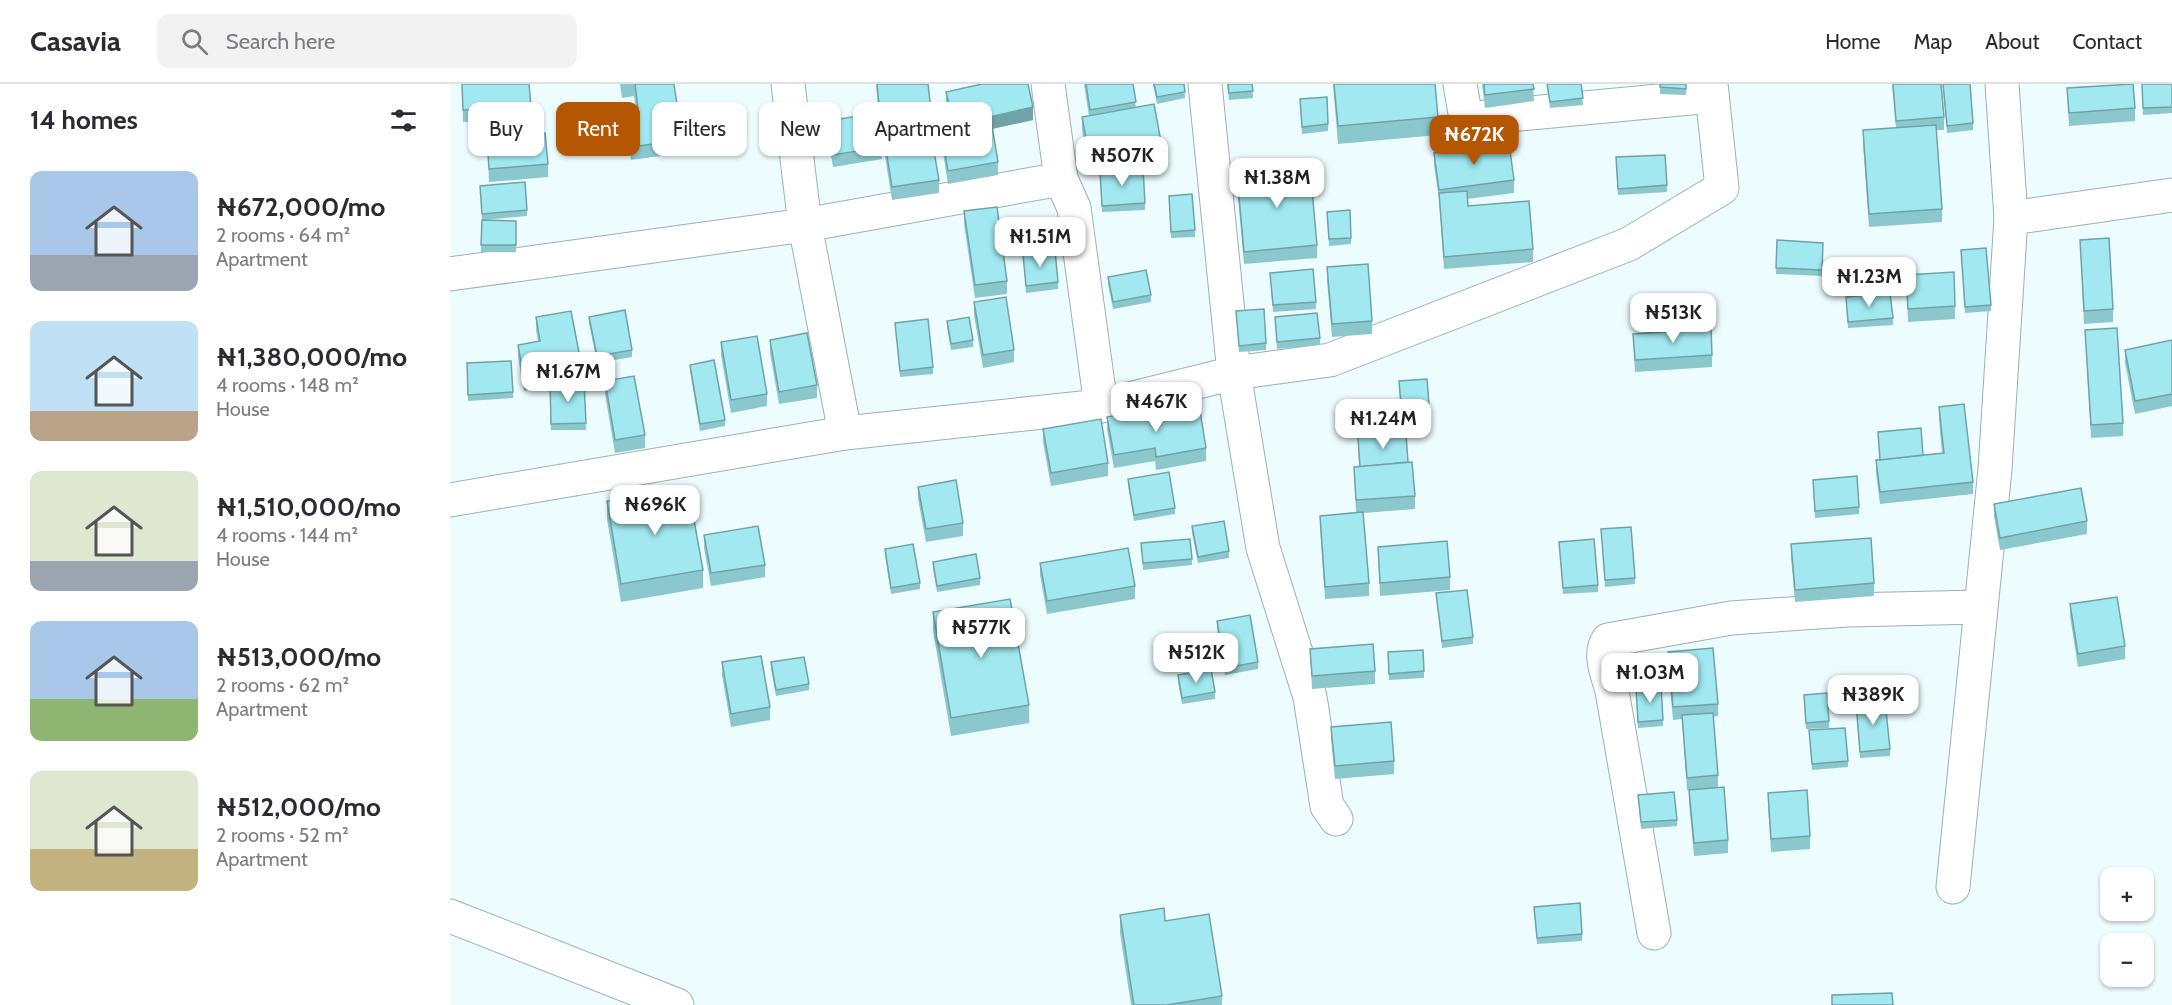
<!DOCTYPE html>
<meta charset="utf-8">
<style>
body{margin:0;font-family:Cabin,sans-serif;background:#f2f2f3;color:#2b2b33;height:100vh;display:flex;flex-direction:column;font-size:22px;white-space:nowrap}
*{box-sizing:border-box;margin:0}
p{font-size:20px;color:#7c7c81}
.icon{flex:none;width:33px;height:33px;fill:none;stroke:currentColor;stroke-width:2;stroke-linecap:round;stroke-linejoin:round}
.map{position:relative;flex:1;overflow:hidden}
.sheet{display:flex;flex-direction:column;background:#fff;width:450px}
.sheet>*{flex:none}
.banner{position:absolute;left:18px;top:18px;width:570px;height:54px;display:flex;gap:12px}
.fabs{position:absolute;left:1650px;top:783px;display:grid;gap:12px}
.fabs a{display:grid;place-items:center;width:54px;height:54px;border-radius:12px;background:#fff;box-shadow:0 2px 4px #0004;font-size:30px}
.price{position:absolute;translate:-50% -51px;padding:0 14px;border-radius:12px;background:#fff;color:#222;font-size:20px;line-height:39px;filter:drop-shadow(0 2px 3px #0008)}
.price::after{content:'';position:absolute;left:50%;top:36px;width:18px;height:14px;margin-left:-9px;background:inherit;clip-path:polygon(0 0,100% 0,50% 100%)}
.price.active{background:#b45602;color:#fff}
ul{padding:0;list-style:none}
li{display:flex;align-items:center;gap:18px;height:150px;padding:0 30px}
li span{display:grid;place-items:center;flex:none;width:168px;height:120px;border-radius:12px;color:#555}
li>.icon{margin-inline-start:auto}
span .icon{width:72px;height:72px;fill:#fffc;stroke-width:1}
li b{font-size:26px}
h2{display:flex;justify-content:space-between;align-items:center;height:72px;padding:0 30px;font-size:26px}
.pill{padding:0 21px;border-radius:12px;background:#fff;box-shadow:0 2px 4px #0004;font-size:21px;line-height:54px}
.pill.active{background:#b45602;color:#fff}
header{display:flex;align-items:center;gap:36px;box-sizing:border-box;height:84px;padding:0 30px;background:#fff;border-bottom:2px solid #e1e1e2}
header strong{font-size:28px}
nav{display:flex;gap:33px;margin-inline-start:auto;font-size:21px}
.search{width:420px;height:54px;background:#f2f2f3;display:flex;align-items:center;gap:15px;box-sizing:border-box;padding:0 21px;border-radius:12px;color:#7c7c81;font-size:22px}
main{display:flex;flex:1;min-height:0}
.map>svg:first-child{display:block}
.lines{fill:none;stroke-linecap:round;stroke-linejoin:round}
.street-casing{stroke:#9eb0b2;stroke-width:35}
.secondary-casing{stroke:#9eb0b2;stroke-width:35}
.street{stroke:#fff;stroke-width:33}
.secondary{stroke:#fff;stroke-width:33}
.wall{fill:#8ac8ce}
.shaded-wall{fill:#71a2a8}
.building{fill:#a1e8f0;stroke:#71a2a8;stroke-width:1.5}
</style>
<header>
<strong>Casavia</strong>
<div class="search"><svg class="icon" aria-label="search" viewBox="0 0 24 24"><circle cx="10" cy="10" r="6"/><path d="M15 15l6 6"/></svg>Search here</div>
<nav><a>Home</a><a>Map</a><a>About</a><a>Contact</a></nav>
</header>
<main>
<section class="sheet">
<h2>14 homes<svg class="icon" aria-label="filters" viewBox="0 0 24 24"><path d="M4 7h16M4 17h16"/><circle cx="9" cy="7" r="2"/><circle cx="15" cy="17" r="2"/></svg></h2>
<ul>
<li><span style="background:linear-gradient(#a9c7e8 70%,#9aa5b1 0)"><svg class="icon" aria-label="home" viewBox="0 0 24 24"><path d="M3 11l9-7 9 7M6 9v11h12V9"/></svg></span><div><b>₦672,000/mo</b><p>2 rooms · 64 m²</p><p>Apartment</p></div></li>
<li><span style="background:linear-gradient(#bfe0f5 75%,#b9a48a 0)"><svg class="icon" aria-label="home" viewBox="0 0 24 24"><path d="M3 11l9-7 9 7M6 9v11h12V9"/></svg></span><div><b>₦1,380,000/mo</b><p>4 rooms · 148 m²</p><p>House</p></div></li>
<li><span style="background:linear-gradient(#dfe7d0 75%,#9aa5b1 0)"><svg class="icon" aria-label="home" viewBox="0 0 24 24"><path d="M3 11l9-7 9 7M6 9v11h12V9"/></svg></span><div><b>₦1,510,000/mo</b><p>4 rooms · 144 m²</p><p>House</p></div></li>
<li><span style="background:linear-gradient(#a9c7e8 65%,#8fb573 0)"><svg class="icon" aria-label="home" viewBox="0 0 24 24"><path d="M3 11l9-7 9 7M6 9v11h12V9"/></svg></span><div><b>₦513,000/mo</b><p>2 rooms · 62 m²</p><p>Apartment</p></div></li>
<li><span style="background:linear-gradient(#dfe7d0 65%,#c2b280 0)"><svg class="icon" aria-label="home" viewBox="0 0 24 24"><path d="M3 11l9-7 9 7M6 9v11h12V9"/></svg></span><div><b>₦512,000/mo</b><p>2 rooms · 52 m²</p><p>Apartment</p></div></li>
</ul>
</section>
<div class="map">
<svg width="1722" height="921" viewBox="0 0 1722 921">
<rect width="100%" height="100%" fill="#edfcfe"/>
<g class="lines">
<defs>
<g id="street">
<polyline points="338,0 355,141 395,349"/>
<polyline points="598,0 611,95 624,124 651,322"/>
<polyline points="755,0 784,289 813,464 860,613 877,722 886,735"/>
<polyline points="1010,0 1016,35 1262,12"/>
<polyline points="1561,134 1722,111"/>
<polyline points="0,190 355,141 611,95"/>
<polyline points="0,416 395,349 651,322 784,289 880,276 1179,160 1272,104 1261,0"/>
<polyline points="1503,803 1545,385 1561,134 1552,0"/>
<path d="M 1204,849 L 1162,607 C 1158,591 1148,571 1158,556 L 1281,534 L 1398,526 L 1530,523"/>
</g>
<polyline id="secondary" points="0,832 227,921"/>
</defs>
<use href="#street" class="street-casing"/>
<use href="#secondary" class="secondary-casing"/>
<use href="#street" class="street"/>
<use href="#secondary" class="secondary"/>
</g>
<g class="wall">
<polygon points="12,0 81,22 81,34 13,38"/>
<polygon points="170,0 224,0 232,56 232,69 181,76 176,39 176,26 186,25 184,12 172,14"/>
<polygon points="426,0 478,0 481,39 430,44"/>
<polygon points="634,0 683,0 686,24 711,58 711,70 639,83 632,46 632,33 639,32"/>
<polygon points="703,0 734,0 735,14 707,20"/>
<polygon points="777,0 802,0 803,14 779,16"/>
<polygon points="883,0 985,0 988,33 988,51 888,60"/>
<polygon points="1032,0 1083,0 1084,17 1035,24"/>
<polygon points="1097,0 1131,0 1133,21 1100,24"/>
<polygon points="1210,0 1236,0 1236,11 1210,10"/>
<polygon points="1442,0 1491,0 1494,33 1494,46 1486,46 1492,125 1492,138 1419,143 1413,59 1413,46 1446,44"/>
<polygon points="1493,0 1523,39 1523,46 1497,49"/>
<polygon points="1692,0 1722,0 1722,29 1693,31"/>
<polygon points="1617,4 1685,24 1685,37 1619,42"/>
<polygon points="496,8 583,36 542,45 548,78 548,91 498,100 491,56 491,44 501,42 496,21"/>
<polygon points="850,15 878,40 878,47 852,50"/>
<polygon points="377,37 432,63 432,75 383,83 377,50"/>
<polygon points="434,53 489,96 489,109 442,116 434,66"/>
<polygon points="37,54 98,80 98,93 39,98"/>
<polygon points="984,69 1064,96 1064,109 1017,115 1018,122 1083,165 1083,178 994,185 989,114 984,82"/>
<polygon points="1166,80 1217,101 1217,108 1168,111"/>
<polygon points="650,87 695,119 695,126 652,128"/>
<polygon points="787,90 867,161 867,174 794,180 787,102"/>
<polygon points="30,102 77,126 77,132 35,136 66,137 66,168 31,168 32,136"/>
<polygon points="719,112 745,146 745,153 721,154"/>
<polygon points="514,127 557,197 557,210 525,214 514,140"/>
<polygon points="877,128 901,154 901,160 879,162"/>
<polygon points="1327,156 1373,165 1372,192 1326,190"/>
<polygon points="1630,156 1663,225 1663,238 1634,240"/>
<polygon points="1511,166 1541,221 1541,227 1515,229"/>
<polygon points="573,170 608,198 608,205 576,209"/>
<polygon points="877,183 922,237 922,250 882,253 877,196"/>
<polygon points="820,189 866,218 866,225 823,228"/>
<polygon points="1456,191 1505,222 1505,235 1458,238"/>
<polygon points="658,193 701,211 701,218 663,225 658,200"/>
<polygon points="1396,213 1443,234 1443,241 1398,244"/>
<polygon points="524,218 564,266 564,278 533,284 524,231"/>
<polygon points="786,227 816,259 816,266 789,268"/>
<polygon points="86,233 132,284 132,297 124,298 134,298 136,346 101,346 100,303 74,307 68,273 68,261 88,257 86,246"/>
<polygon points="139,233 182,266 182,273 147,279 139,239"/>
<polygon points="825,233 870,254 870,261 827,265"/>
<polygon points="497,237 523,256 523,263 501,266 497,243"/>
<polygon points="445,239 483,283 483,290 450,293"/>
<polygon points="1635,246 1673,339 1673,352 1641,354"/>
<polygon points="1183,250 1262,271 1262,283 1185,288"/>
<polygon points="320,256 367,301 367,314 329,320 320,269"/>
<polygon points="1722,256 1722,322 1685,330 1675,279 1675,266"/>
<polygon points="271,258 317,310 317,322 281,329 271,271"/>
<polygon points="240,281 275,336 275,342 250,347 240,287"/>
<polygon points="17,286 63,308 63,314 18,317"/>
<polygon points="155,297 195,351 195,364 165,369 155,310"/>
<polygon points="949,297 979,320 979,326 951,328"/>
<polygon points="1489,323 1523,398 1523,410 1430,420 1426,389 1426,376 1430,376 1428,348 1473,371 1492,369 1489,336"/>
<polygon points="657,333 700,336 756,364 756,377 706,386 705,377 664,384 657,346"/>
<polygon points="593,345 658,379 658,392 601,402 593,358"/>
<polygon points="908,353 958,378 965,412 965,425 913,429 919,499 919,512 875,515 870,444 870,432 906,428 904,383 909,383"/>
<polygon points="678,395 725,424 725,430 684,437 678,402"/>
<polygon points="1363,396 1409,423 1409,430 1365,434"/>
<polygon points="468,403 513,439 513,452 476,458 468,415"/>
<polygon points="157,417 253,486 253,504 171,518 157,435"/>
<polygon points="1544,420 1637,437 1637,450 1550,466 1544,432"/>
<polygon points="742,442 779,467 779,474 748,479 742,449"/>
<polygon points="1151,445 1185,494 1185,500 1155,503"/>
<polygon points="254,451 315,481 315,493 261,502 254,464"/>
<polygon points="1109,458 1148,501 1148,508 1113,510"/>
<polygon points="691,459 742,475 742,481 693,486"/>
<polygon points="1341,460 1424,499 1424,512 1345,518 1341,473"/>
<polygon points="928,463 1000,493 1000,506 930,512"/>
<polygon points="435,465 470,499 470,505 441,510 435,471"/>
<polygon points="483,478 530,494 530,501 487,508 483,485"/>
<polygon points="590,479 685,502 685,515 597,530 590,491"/>
<polygon points="986,509 1023,553 1023,560 992,564"/>
<polygon points="1620,520 1675,562 1675,575 1628,583 1620,532"/>
<polygon points="483,528 579,621 579,639 501,652 483,546"/>
<polygon points="767,537 808,578 808,585 775,591 767,544"/>
<polygon points="860,565 925,587 925,600 862,605"/>
<polygon points="938,568 974,587 974,594 939,596"/>
<polygon points="1218,568 1268,620 1268,632 1263,633 1268,691 1268,704 1278,756 1278,769 1244,772 1239,719 1239,706 1237,706 1232,635 1223,636 1218,581"/>
<polygon points="272,578 320,623 320,636 281,643 272,591"/>
<polygon points="321,578 359,600 359,606 326,612 321,585"/>
<polygon points="728,591 765,608 765,615 732,620 728,598"/>
<polygon points="1186,604 1213,636 1213,642 1188,644"/>
<polygon points="1354,611 1379,637 1379,644 1356,645"/>
<polygon points="1406,619 1440,665 1440,672 1410,674"/>
<polygon points="881,643 944,677 944,690 885,695 881,655"/>
<polygon points="1359,646 1398,677 1398,683 1362,686"/>
<polygon points="1318,709 1360,752 1360,765 1321,768 1318,722"/>
<polygon points="1188,711 1227,736 1227,742 1191,745"/>
<polygon points="1084,823 1132,850 1132,857 1087,860"/>
<polygon points="670,831 715,837 772,912 772,921 681,921 670,849"/>
</g>
<polygon class="shaded-wall" points="583,23 583,36 504,53 504,41"/>
<g class="building">
<polygon points="12,0 79,0 81,22 13,26"/>
<polygon points="185,0 224,0 232,56 181,63 176,26 188,24"/>
<polygon points="427,0 478,0 481,26 430,31"/>
<polygon points="532,0 578,0 583,23 504,41 496,8"/>
<polygon points="636,0 683,0 686,18 640,26"/>
<polygon points="704,0 734,0 735,8 707,13"/>
<polygon points="778,0 802,0 803,7 779,9"/>
<polygon points="884,0 985,0 988,33 888,42"/>
<polygon points="1034,0 1083,0 1084,5 1035,11"/>
<polygon points="1097,0 1131,0 1133,14 1100,18"/>
<polygon points="1210,0 1236,0 1236,5 1210,3"/>
<polygon points="1443,0 1491,0 1494,33 1446,37"/>
<polygon points="1493,0 1520,0 1523,39 1497,42"/>
<polygon points="1683,0 1685,24 1619,29 1617,4"/>
<polygon points="1692,0 1722,0 1722,23 1693,24"/>
<polygon points="877,13 878,40 852,43 850,15"/>
<polygon points="704,20 711,58 639,70 632,33"/>
<polygon points="426,29 432,63 383,71 377,37"/>
<polygon points="541,36 548,78 498,87 491,44"/>
<polygon points="1486,41 1492,125 1419,130 1413,46"/>
<polygon points="464,48 466,59 482,56 489,96 442,103 434,53"/>
<polygon points="95,49 98,80 39,85 37,54"/>
<polygon points="1059,59 1064,96 989,106 984,69"/>
<polygon points="1215,71 1217,101 1168,105 1166,73"/>
<polygon points="860,83 867,161 794,168 787,90"/>
<polygon points="693,84 695,119 652,122 650,87"/>
<polygon points="75,98 77,126 32,130 30,102"/>
<polygon points="1017,107 1018,122 1079,117 1083,165 994,173 989,109"/>
<polygon points="742,110 745,146 721,148 719,112"/>
<polygon points="547,123 557,197 525,201 514,127"/>
<polygon points="900,126 901,154 879,155 877,128"/>
<polygon points="32,136 66,137 66,161 31,161"/>
<polygon points="1659,154 1663,225 1634,227 1630,156"/>
<polygon points="1327,156 1373,159 1372,186 1326,184"/>
<polygon points="1536,164 1541,221 1515,223 1511,166"/>
<polygon points="605,166 608,198 576,202 573,170"/>
<polygon points="918,180 922,237 882,240 877,183"/>
<polygon points="863,185 866,218 823,221 820,189"/>
<polygon points="696,186 701,211 663,218 658,193"/>
<polygon points="1504,188 1505,222 1458,225 1456,191"/>
<polygon points="1440,209 1443,234 1398,238 1396,213"/>
<polygon points="556,213 564,266 533,271 524,218"/>
<polygon points="814,225 816,259 789,262 786,227"/>
<polygon points="175,226 182,266 147,272 139,233"/>
<polygon points="121,227 132,284 74,295 68,261 90,257 86,233"/>
<polygon points="867,229 870,254 827,258 825,233"/>
<polygon points="519,233 523,256 501,260 497,237"/>
<polygon points="478,235 483,283 450,287 445,239"/>
<polygon points="1667,244 1673,339 1641,341 1635,246"/>
<polygon points="1261,245 1262,271 1185,276 1183,250"/>
<polygon points="357,249 367,301 329,308 320,256"/>
<polygon points="307,252 317,310 281,316 271,258"/>
<polygon points="1722,256 1722,310 1685,317 1675,266"/>
<polygon points="264,276 275,336 250,340 240,281"/>
<polygon points="61,277 63,308 18,311 17,279"/>
<polygon points="184,292 195,351 165,356 155,297"/>
<polygon points="977,295 979,320 951,321 949,297"/>
<polygon points="134,298 136,339 101,340 100,299"/>
<polygon points="1514,320 1523,398 1430,408 1426,376 1494,369 1489,323"/>
<polygon points="698,325 700,336 750,327 756,364 706,373 705,364 664,371 657,333"/>
<polygon points="651,335 658,379 601,389 593,345"/>
<polygon points="1471,344 1473,371 1430,376 1428,348"/>
<polygon points="956,350 958,378 910,383 908,353"/>
<polygon points="962,378 965,412 906,416 904,383"/>
<polygon points="719,388 725,424 684,431 678,395"/>
<polygon points="1407,392 1409,423 1365,427 1363,396"/>
<polygon points="506,396 513,439 476,445 468,403"/>
<polygon points="238,403 253,486 171,500 157,417"/>
<polygon points="1631,404 1637,437 1550,454 1544,420"/>
<polygon points="913,428 919,499 875,503 870,432"/>
<polygon points="774,437 779,467 748,473 742,442"/>
<polygon points="308,442 315,481 261,489 254,451"/>
<polygon points="1181,443 1185,494 1155,496 1151,445"/>
<polygon points="1421,454 1424,499 1345,506 1341,460"/>
<polygon points="740,455 742,475 693,479 691,459"/>
<polygon points="1144,455 1148,501 1113,504 1109,458"/>
<polygon points="997,457 1000,493 930,499 928,463"/>
<polygon points="463,460 470,499 441,504 435,465"/>
<polygon points="678,464 685,502 597,517 590,479"/>
<polygon points="526,470 530,494 487,502 483,478"/>
<polygon points="1017,506 1023,553 992,557 986,509"/>
<polygon points="1667,513 1675,562 1628,570 1620,520"/>
<polygon points="560,515 579,621 501,634 483,528"/>
<polygon points="800,531 808,578 775,584 767,537"/>
<polygon points="923,560 925,587 862,592 860,565"/>
<polygon points="1263,564 1268,620 1223,623 1218,568"/>
<polygon points="973,566 974,587 939,590 938,568"/>
<polygon points="311,572 320,623 281,630 272,578"/>
<polygon points="354,573 359,600 326,606 321,578"/>
<polygon points="761,585 765,608 732,614 728,591"/>
<polygon points="1211,601 1213,636 1188,638 1186,604"/>
<polygon points="1377,609 1379,637 1356,639 1354,611"/>
<polygon points="1435,617 1440,665 1410,668 1406,619"/>
<polygon points="1263,629 1268,691 1237,694 1232,631"/>
<polygon points="941,638 944,677 885,682 881,643"/>
<polygon points="1395,644 1398,677 1362,680 1359,646"/>
<polygon points="1274,703 1278,756 1244,759 1239,706"/>
<polygon points="1357,706 1360,752 1321,755 1318,709"/>
<polygon points="1224,708 1227,736 1191,738 1188,711"/>
<polygon points="1130,819 1132,850 1087,854 1084,823"/>
<polygon points="714,824 715,837 759,830 772,912 717,921 684,921 670,831"/>
<polygon points="1442,909 1443,921 1382,921 1382,911"/>
</g>
</svg>
<div class="fabs">
<a>+</a>
<a>−</a>
</div>
<b class="price active" style="left:1024px;top:82px">₦672K</b>
<b class="price" style="left:672px;top:103px">₦507K</b>
<b class="price" style="left:827px;top:125px">₦1.38M</b>
<b class="price" style="left:590px;top:184px">₦1.51M</b>
<b class="price" style="left:1419px;top:224px">₦1.23M</b>
<b class="price" style="left:1223px;top:260px">₦513K</b>
<b class="price" style="left:118px;top:319px">₦1.67M</b>
<b class="price" style="left:706px;top:349px">₦467K</b>
<b class="price" style="left:933px;top:366px">₦1.24M</b>
<b class="price" style="left:205px;top:452px">₦696K</b>
<b class="price" style="left:531px;top:575px">₦577K</b>
<b class="price" style="left:746px;top:600px">₦512K</b>
<b class="price" style="left:1200px;top:620px">₦1.03M</b>
<b class="price" style="left:1423px;top:642px">₦389K</b>
<div class="banner">
<a class="pill">Buy</a>
<a class="pill active">Rent</a>
<a class="pill">Filters</a>
<a class="pill">New</a>
<a class="pill">Apartment</a>
</div>
</div>
</main>
